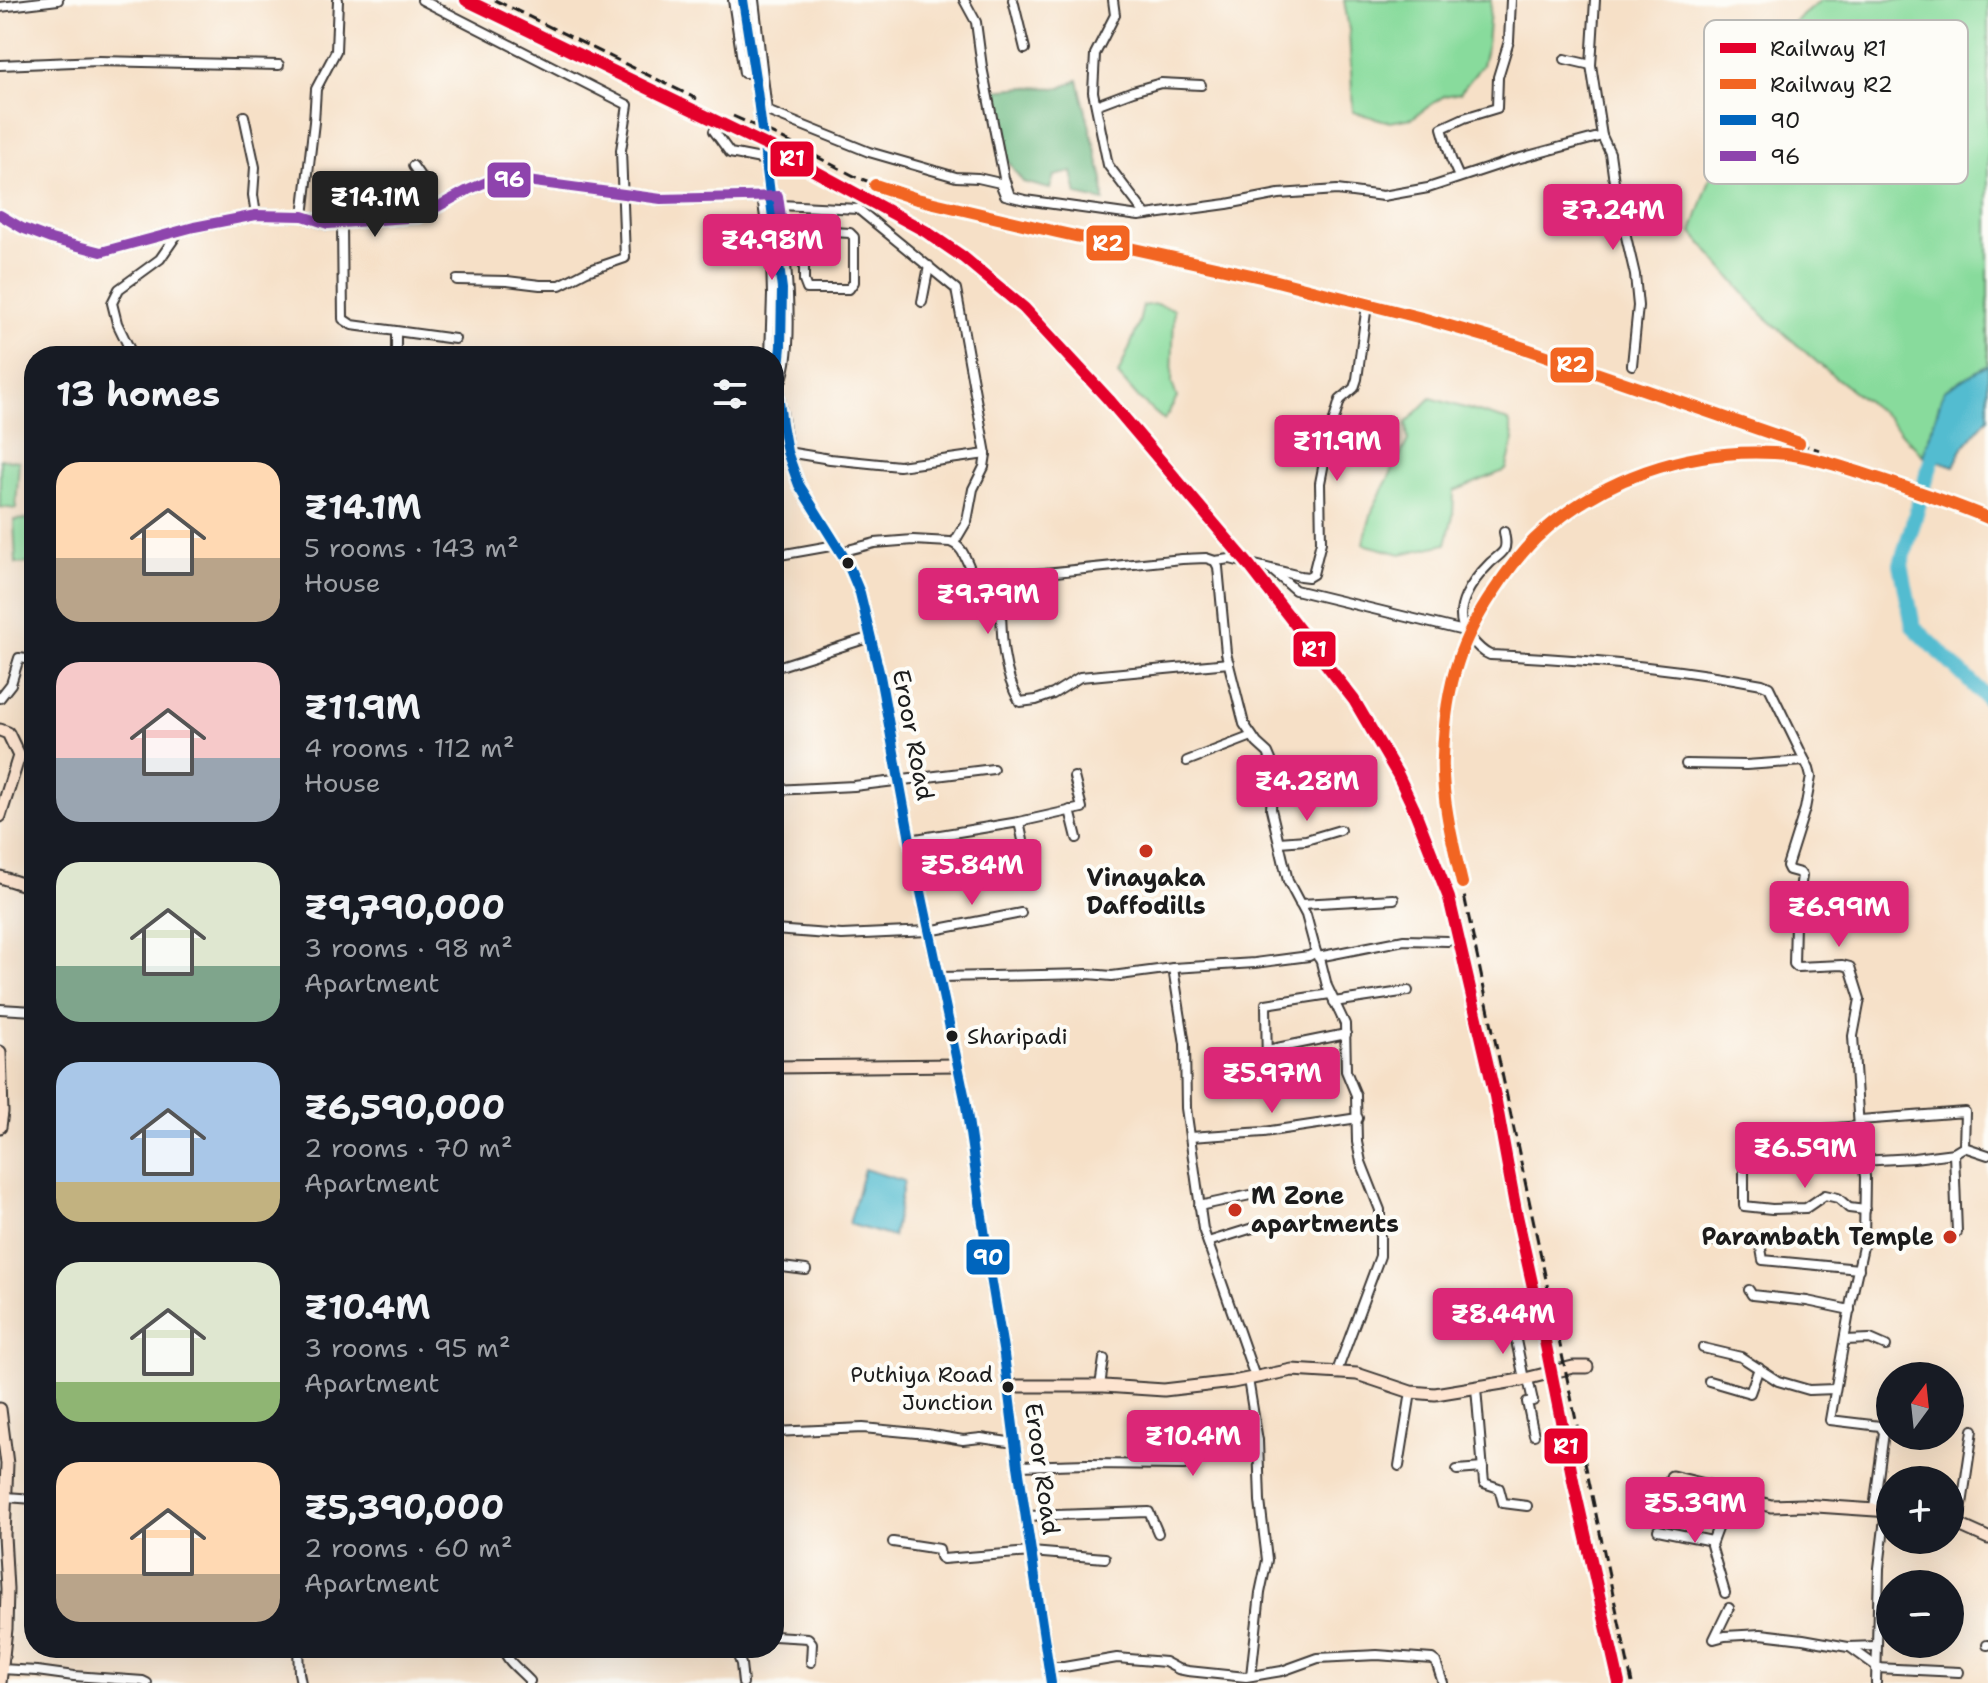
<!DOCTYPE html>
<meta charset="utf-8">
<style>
body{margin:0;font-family:"Shantell Sans",sans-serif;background:#242831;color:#f1f3f6;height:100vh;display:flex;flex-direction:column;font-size:30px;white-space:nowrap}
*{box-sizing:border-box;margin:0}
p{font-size:26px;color:#9ea1a6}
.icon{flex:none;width:44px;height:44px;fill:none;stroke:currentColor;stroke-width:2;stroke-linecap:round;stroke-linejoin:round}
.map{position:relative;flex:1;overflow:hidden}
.sheet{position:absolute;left:24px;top:346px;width:760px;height:1312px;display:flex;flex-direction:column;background:#171b24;border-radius:32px;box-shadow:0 8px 32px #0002}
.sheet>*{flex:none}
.needle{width:52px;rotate:15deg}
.controls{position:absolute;left:1876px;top:1362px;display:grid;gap:16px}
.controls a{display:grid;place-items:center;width:88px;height:88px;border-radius:50%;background:#171b24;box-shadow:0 8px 32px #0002;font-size:40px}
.price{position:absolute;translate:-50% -68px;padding:0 18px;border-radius:8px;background:#db2777;color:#fff;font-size:26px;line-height:52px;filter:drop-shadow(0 2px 4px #0008)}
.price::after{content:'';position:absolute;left:50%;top:48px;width:24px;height:18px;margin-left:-12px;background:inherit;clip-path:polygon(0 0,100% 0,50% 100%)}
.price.selected{background:#222;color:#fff}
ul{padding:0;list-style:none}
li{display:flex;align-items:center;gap:24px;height:200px;padding:0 32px}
li span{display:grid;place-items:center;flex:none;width:224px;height:160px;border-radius:24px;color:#555}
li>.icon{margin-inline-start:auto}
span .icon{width:96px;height:96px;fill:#fffc;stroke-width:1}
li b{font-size:34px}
h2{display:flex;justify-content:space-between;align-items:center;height:96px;padding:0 32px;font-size:34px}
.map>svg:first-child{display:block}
.green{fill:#88db9c;stroke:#527c5c;stroke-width:2}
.forest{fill:#6ebb84;stroke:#456c50;stroke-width:2}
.water{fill:#53bcd0;stroke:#386c76;stroke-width:2}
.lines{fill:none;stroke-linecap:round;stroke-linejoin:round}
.river{stroke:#53bcd0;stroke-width:16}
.street-casing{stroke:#3d3936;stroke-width:12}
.secondary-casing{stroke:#3d3936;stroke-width:15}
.street{stroke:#fff;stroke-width:8}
.secondary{stroke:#fde4d0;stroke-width:11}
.rail{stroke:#1c1c1c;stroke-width:3;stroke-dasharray:12 6;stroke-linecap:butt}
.secondary-bridge-casing{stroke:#3d3936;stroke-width:15;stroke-linecap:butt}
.secondary-bridge{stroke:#fde4d0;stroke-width:11}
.bus-1-casing{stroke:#fdfcf7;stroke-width:16}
.bus-2-casing{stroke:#fdfcf7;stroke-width:16}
.bus-1{stroke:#0065bd;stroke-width:10}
.bus-2{stroke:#8e44ad;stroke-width:10}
.rail-1-casing{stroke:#fdfcf7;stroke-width:18}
.rail-2-casing{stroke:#fdfcf7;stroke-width:18}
.rail-1{stroke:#e4002b;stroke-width:12}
.rail-2{stroke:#f26522;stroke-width:12}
.bus-dot{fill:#1c1c1c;stroke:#fdfcf7;stroke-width:3}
.poi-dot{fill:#c8321e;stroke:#fdfcf7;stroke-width:3}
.labels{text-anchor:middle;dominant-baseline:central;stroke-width:8;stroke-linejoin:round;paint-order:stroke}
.bus-label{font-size:22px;fill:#1c1c1c;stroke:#fdfcf7;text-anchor:start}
.street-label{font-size:24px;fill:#1c1c1c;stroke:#fdfcf7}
.poi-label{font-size:24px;font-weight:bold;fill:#1c1c1c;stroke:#fdfcf7}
.key{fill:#fdfcf7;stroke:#bab9b5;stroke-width:2}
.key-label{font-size:22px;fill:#1c1c1c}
.line-badge{stroke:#fdfcf7;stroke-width:3}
.badge-label{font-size:22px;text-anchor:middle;font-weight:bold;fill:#fff}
</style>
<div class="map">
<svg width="1988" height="1683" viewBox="0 0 1988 1683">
<rect width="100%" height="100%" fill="#fdfcf7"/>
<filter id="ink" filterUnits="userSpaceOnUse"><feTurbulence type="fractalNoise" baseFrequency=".0125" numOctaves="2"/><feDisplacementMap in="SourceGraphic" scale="16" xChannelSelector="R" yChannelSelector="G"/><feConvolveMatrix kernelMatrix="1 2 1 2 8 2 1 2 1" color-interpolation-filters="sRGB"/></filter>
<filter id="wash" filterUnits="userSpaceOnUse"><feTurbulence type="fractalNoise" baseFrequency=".006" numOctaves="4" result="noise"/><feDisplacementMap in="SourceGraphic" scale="32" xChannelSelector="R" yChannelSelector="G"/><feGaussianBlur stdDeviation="1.8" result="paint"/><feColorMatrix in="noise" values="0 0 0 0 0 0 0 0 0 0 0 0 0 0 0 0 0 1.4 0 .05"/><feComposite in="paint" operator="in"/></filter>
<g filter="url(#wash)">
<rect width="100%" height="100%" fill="#f6e0c7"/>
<g class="green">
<polygon points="1344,0 1491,0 1487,45 1482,65 1460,93 1444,96 1412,118 1390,122 1353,112 1349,30"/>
<polygon points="1821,0 1988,0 1988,365 1944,390 1923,456 1888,418 1826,370 1762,314 1692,232 1751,58"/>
<polygon points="1156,304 1174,309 1172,383 1177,398 1164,420 1140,400 1118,375 1138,327 1143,306"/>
<polygon points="1431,398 1509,421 1514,440 1506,470 1454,491 1453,516 1446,544 1401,554 1363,544 1373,508 1408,440 1406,423"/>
<polygon points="0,459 19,461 16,509 0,507"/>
<polygon points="34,519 34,563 16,564 14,520"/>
</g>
<polygon class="forest" points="1078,80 1103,179 1104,201 1077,195 1072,172 1054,176 1050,189 1023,182 1004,156 999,114 993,90 1025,87 1061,88"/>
<g class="water">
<polygon points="1988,365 1988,418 1963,447 1954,466 1923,456 1944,390"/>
<polygon points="864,1169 904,1181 893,1237 849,1224"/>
</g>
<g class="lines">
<polyline class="river" points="1938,439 1901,564 1913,626 1988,699"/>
</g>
</g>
<g filter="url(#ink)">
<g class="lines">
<defs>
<g id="street">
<polyline points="422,0 628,105 621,150 625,258 587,271 560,285 540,285 507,281 457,280"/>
<polyline points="733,0 744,73 758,72"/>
<polyline points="754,0 767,111 869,152 956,177 978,178 1000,183 1005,195 1025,200 1139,216 1227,204 1279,194 1337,190 1383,196 1428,188 1513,160 1602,136 1591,65 1595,0"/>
<polyline points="964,0 976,22 982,67 1004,178 1009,193"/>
<polyline points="1013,0 1025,49"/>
<polyline points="1113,0 1115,15 1095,54 1093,92 1108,165 1146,215"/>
<polyline points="0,7 58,0"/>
<polyline points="1565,59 1591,65"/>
<polyline points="0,65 99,61 279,65"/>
<polyline points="1096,105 1133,91 1161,83 1201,85"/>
<polyline points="244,116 255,167 253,195 256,215"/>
<polyline points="714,131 730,153 766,160"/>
<polyline points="1602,136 1610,153 1615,189 1635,275 1638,306 1632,365"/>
<polyline points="413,166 420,176 425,214"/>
<polyline points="1459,177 1451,159 1442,128 1464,118 1497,108 1498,77 1509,41 1511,0"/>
<polyline points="762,197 771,258 772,295 770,356"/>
<polyline points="780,205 858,209 956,289 986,454 899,466 830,459 787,452"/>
<polyline points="303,216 314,122 316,89 336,51 338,0"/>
<polyline points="342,224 343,319 352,325 455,339"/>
<polyline points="783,229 850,233 854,237 854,282 849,289 807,289 804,281 804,230"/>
<polyline points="922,302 929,266"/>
<polyline points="396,332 396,356"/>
<polyline points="133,356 117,323 112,303 119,289 160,259 178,233"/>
<path d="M 779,385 C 798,355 784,238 779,200"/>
<path d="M 1504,532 C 1505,538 1507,545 1504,550 C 1501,555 1494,559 1490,563 C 1473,580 1450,610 1467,634 C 1474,642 1480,651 1490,655 C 1581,659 1672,667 1762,684 L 1769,687 L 1809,769 L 1811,777 L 1805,809 L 1787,866 L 1789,870 L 1800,873 L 1802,876 L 1795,923 L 1794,964 L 1797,967 L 1842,965 L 1850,967 L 1860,999 L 1853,1036 L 1860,1144 L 1865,1177 L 1864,1242 L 1851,1301 L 1830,1420 L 1880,1426 L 1884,1432 L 1874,1509"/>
<polyline points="954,543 967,521 973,489 984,467 986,454"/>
<path d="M 840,552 L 875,543 L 913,540 L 950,542 C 965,547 966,563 973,574 L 1006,577 L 1182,559 L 1206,558 L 1215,561 L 1218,567 L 1226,653 L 1244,724 L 1257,743 L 1268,753 L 1271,760 L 1273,777 L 1271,809 L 1288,881 L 1306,915 L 1316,952 L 1309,956 L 1255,963 L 1173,968 L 1112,976 L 1088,974 L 940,977"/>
<polyline points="774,556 836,545"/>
<polyline points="1215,561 1230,559 1300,576 1308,577 1313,574 1321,542 1320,483 1329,437 1340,400 1354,388 1357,379 1366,312"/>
<polyline points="1273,571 1295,590 1464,631"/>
<path d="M 1000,576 C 1002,618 998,666 1020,702 L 1036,700 L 1053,694 L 1080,677 L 1229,663"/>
<polyline points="774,668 871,637"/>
<polyline points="0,698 11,684 19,658 34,660"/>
<polyline points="1187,761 1252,736"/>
<polyline points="1686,764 1746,765 1805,761"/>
<polyline points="774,790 854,786 993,769"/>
<polyline points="1070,810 1077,838"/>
<polyline points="1019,822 1024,845"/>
<polyline points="910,840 1019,822 1082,808 1074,777"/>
<polyline points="1279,842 1306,840 1340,830"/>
<polyline points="1300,904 1394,899"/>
<polyline points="774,930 842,935 929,931 1021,913"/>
<polyline points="1316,952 1321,962 1327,986 1345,1024 1346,1071 1356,1095 1357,1142 1361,1162 1380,1210 1380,1256 1336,1374"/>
<polyline points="1318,957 1404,940 1448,941"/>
<polyline points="1173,968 1185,1044 1186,1108 1203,1229 1255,1377"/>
<polyline points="1334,1002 1408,991"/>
<polyline points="0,1009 34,1011"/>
<polyline points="1267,1050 1346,1034"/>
<polyline points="1267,1069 1266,1004 1330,994"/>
<polyline points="1860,1120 1965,1112 1964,1147 1954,1153"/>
<polyline points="1762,1134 1860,1126"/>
<polyline points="1190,1137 1264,1132 1358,1118"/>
<polyline points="1964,1147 1988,1155"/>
<polyline points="1750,1157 1789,1165 1914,1158 1954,1153 1957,1232"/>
<polyline points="1744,1169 1744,1206 1772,1209 1806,1208 1825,1195 1838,1198 1849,1208 1865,1210"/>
<polyline points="1199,1206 1255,1194"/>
<polyline points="1714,1241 1759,1237 1763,1260 1859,1269"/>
<polyline points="1208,1242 1256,1227"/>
<polyline points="774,1266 806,1270"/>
<polyline points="1749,1290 1752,1295 1807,1301 1850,1310"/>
<polyline points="1490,1320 1511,1316 1524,1379"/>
<polyline points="1845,1340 1870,1339 1886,1346"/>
<polyline points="1703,1348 1741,1357 1778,1381 1809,1390 1835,1389"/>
<polyline points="1528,1379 1533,1401 1527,1402 1534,1435"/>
<polyline points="1709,1381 1750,1393 1759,1368"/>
<polyline points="1100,1386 1104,1359"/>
<polyline points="1476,1388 1484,1483 1499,1488 1503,1503 1527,1506"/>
<polyline points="774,1432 863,1428 927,1434 963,1440 981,1438 1015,1443"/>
<polyline points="1018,1466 1087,1464 1184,1465 1187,1438 1258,1441 1248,1379"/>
<polyline points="1399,1466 1411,1392"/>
<polyline points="1457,1470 1483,1468"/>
<polyline points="1715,1489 1724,1510 1711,1545 1725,1593"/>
<polyline points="6,1497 34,1499"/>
<polyline points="1025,1516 1149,1512 1158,1533"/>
<polyline points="1959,1525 1973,1430"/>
<polyline points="1658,1530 1712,1541"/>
<polyline points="893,1542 939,1549 940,1557 943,1559 1031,1552 1105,1558"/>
<polyline points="1729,1608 1714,1639 1725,1636 1761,1634 1803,1639 1848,1647 1876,1646"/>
<polyline points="774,1636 808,1638 812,1643 811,1662"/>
<polyline points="1987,1645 1988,1645"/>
<polyline points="298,1648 299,1673 301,1683"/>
<path d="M 503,1648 C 507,1662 520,1670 530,1681 L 529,1683"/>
<polyline points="735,1648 741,1664 743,1683"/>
<polyline points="1851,1648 1876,1666"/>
<polyline points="1048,1667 1064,1667 1117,1658 1165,1662 1178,1669 1188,1671 1246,1677 1282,1671 1318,1658 1377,1655 1432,1659 1436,1662 1443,1683"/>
<polyline points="1876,1668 1959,1672"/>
<polyline points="1,1669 37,1671 74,1676 143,1681 147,1683"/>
<polyline points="1251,1676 1260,1593 1267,1560 1260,1501 1258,1441"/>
<polyline points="1876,1683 1879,1568 1886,1510"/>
</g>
<g id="secondary">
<polyline points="0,215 22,228 51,239 101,252 194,227 256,215 303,216 328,224 419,217 468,190 491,180 498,179 527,181 661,199 778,196"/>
<polyline points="777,388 787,452 799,485 847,562 860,593 880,676 910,840 965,1099 990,1271 1004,1355 1018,1466 1051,1683"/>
<polyline points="0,730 8,733 19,756 0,816"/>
<polyline points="0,877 34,888"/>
<polyline points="0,1052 2,1112 0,1127"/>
<polyline points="774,1067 958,1065"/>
<polyline points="1008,1386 1104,1386 1164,1390 1233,1382 1292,1370 1357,1374 1411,1392 1435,1394 1521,1380 1573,1367 1587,1367"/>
<polyline points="0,1409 7,1464 4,1535 7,1589 6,1629 0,1683"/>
<polyline points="1672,1477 1709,1486 1730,1495 1771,1506 1802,1505 1890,1511"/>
<polyline points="1950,1521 1988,1538"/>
</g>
</defs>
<use href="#street" class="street-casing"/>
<use href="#secondary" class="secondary-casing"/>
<use href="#street" class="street"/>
<use href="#secondary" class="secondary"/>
<g class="rail">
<polyline points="466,0 776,150 925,231 963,257 1024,308 1109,400 1249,565 1354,700 1398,775 1414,809 1449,898 1495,1096 1516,1211 1545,1341 1574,1485 1619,1683"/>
<polyline points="495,0 697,99"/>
<polyline points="733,116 779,137 856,177 917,199 1057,232 1265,278 1422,318 1512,344 1819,450"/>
<path d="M 1632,1683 L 1454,848 C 1449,820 1444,792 1443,763 C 1442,735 1448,688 1458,662 C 1466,637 1479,613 1494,592 C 1506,573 1518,555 1535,539 C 1598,479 1687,448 1774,453 C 1811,455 1845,468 1880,479 C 1916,491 1953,503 1988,518"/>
</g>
<defs>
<polyline id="secondary-bridge" points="743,0 757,91 782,289 781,346 777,388"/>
</defs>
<use href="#secondary-bridge" class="secondary-bridge-casing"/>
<use href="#secondary-bridge" class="secondary-bridge"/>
<defs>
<polyline id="bus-1" points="743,0 757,91 782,289 781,346 777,388 782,424 787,452 799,485 847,562 860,593 880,676 910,840 965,1099 990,1271 1004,1355 1018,1466 1051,1683"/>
<polyline id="bus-2" points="0,215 22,228 51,239 101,252 194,227 256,215 303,216 328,224 419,217 468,190 491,180 498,179 527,181 661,199 778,196 781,217"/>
</defs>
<use href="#bus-1" class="bus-1-casing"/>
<use href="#bus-2" class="bus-2-casing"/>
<use href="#bus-1" class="bus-1"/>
<use href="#bus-2" class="bus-2"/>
<defs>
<polyline id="rail-1" points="466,0 776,150 925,231 963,257 1024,308 1109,400 1249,565 1354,700 1398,775 1414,809 1449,898 1495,1096 1516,1211 1545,1341 1574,1485 1619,1683"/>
<g id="rail-2">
<polyline points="875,185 917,199 1057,232 1265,278 1422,318 1512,344 1799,443"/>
<path d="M 1462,883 C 1453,844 1441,797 1443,757 C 1444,726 1448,691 1458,661 C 1466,636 1479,613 1494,591 C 1506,573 1519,555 1535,539 C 1598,479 1687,448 1774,453 C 1811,455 1845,468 1880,479 C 1916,491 1953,503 1988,518"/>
</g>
</defs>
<use href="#rail-1" class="rail-1-casing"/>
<use href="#rail-2" class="rail-2-casing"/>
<use href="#rail-1" class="rail-1"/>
<use href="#rail-2" class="rail-2"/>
</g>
</g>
<g class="bus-dot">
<circle cx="848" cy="563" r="7"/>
<circle cx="952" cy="1036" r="7"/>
<circle cx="1008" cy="1387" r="7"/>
</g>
<g class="poi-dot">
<circle cx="1146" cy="851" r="8"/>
<circle cx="1235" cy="1210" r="8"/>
<circle cx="1950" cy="1237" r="8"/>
</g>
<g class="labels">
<g class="bus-label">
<text x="967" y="1036">Sharipadi</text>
<text x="993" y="1374" text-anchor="end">Puthiya Road<tspan x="993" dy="28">Junction</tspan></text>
</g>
<g class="street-label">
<text transform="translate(913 735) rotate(79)">Eroor Road</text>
<text transform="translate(1042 1469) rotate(82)">Eroor Road</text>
</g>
<g class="poi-label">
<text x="1146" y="878">Vinayaka<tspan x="1146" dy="28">Daffodills</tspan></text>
<text x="1251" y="1196" text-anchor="start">M Zone<tspan x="1251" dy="28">apartments</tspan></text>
<text x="1934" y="1237" text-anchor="end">Parambath Temple</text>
</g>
</g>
<rect x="1704" y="20" width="264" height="164" rx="12" class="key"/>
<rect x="1720" y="43" width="36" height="10" fill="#e4002b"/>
<rect x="1720" y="79" width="36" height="10" fill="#f26522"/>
<rect x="1720" y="115" width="36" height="10" fill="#0065bd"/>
<rect x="1720" y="151" width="36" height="10" fill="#8e44ad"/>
<g class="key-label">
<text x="1770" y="56">Railway R1</text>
<text x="1770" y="92">Railway R2</text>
<text x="1770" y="128">90</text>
<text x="1770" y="164">96</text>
</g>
<g class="line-badge">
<rect x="769" y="140" width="46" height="38" rx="8" fill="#e4002b"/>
<rect x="486" y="161" width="46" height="38" rx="8" fill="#8e44ad"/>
<rect x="1085" y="224" width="46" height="38" rx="8" fill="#f26522"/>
<rect x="1549" y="346" width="46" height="38" rx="8" fill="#f26522"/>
<rect x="1292" y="630" width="45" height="38" rx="8" fill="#e4002b"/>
<rect x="965" y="1238" width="46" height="38" rx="8" fill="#0065bd"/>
<rect x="1543" y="1427" width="46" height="38" rx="8" fill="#e4002b"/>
</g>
<g class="badge-label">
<text x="792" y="166">R1</text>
<text x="509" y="187">96</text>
<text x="1108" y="251">R2</text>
<text x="1572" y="372">R2</text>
<text x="1314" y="657">R1</text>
<text x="988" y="1265">90</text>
<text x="1566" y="1454">R1</text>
</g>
</svg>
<div class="controls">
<a><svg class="needle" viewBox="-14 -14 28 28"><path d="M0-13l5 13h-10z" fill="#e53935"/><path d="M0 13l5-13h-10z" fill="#9ea1a6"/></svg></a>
<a>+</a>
<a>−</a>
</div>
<b class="price selected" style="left:375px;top:239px">₹14.1M</b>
<b class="price" style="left:1613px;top:252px">₹7.24M</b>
<b class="price" style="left:772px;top:282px">₹4.98M</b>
<b class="price" style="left:1337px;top:483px">₹11.9M</b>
<b class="price" style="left:988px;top:636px">₹9.79M</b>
<b class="price" style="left:1307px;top:823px">₹4.28M</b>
<b class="price" style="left:972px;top:907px">₹5.84M</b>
<b class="price" style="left:1839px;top:949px">₹6.99M</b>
<b class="price" style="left:1272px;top:1115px">₹5.97M</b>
<b class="price" style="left:1805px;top:1190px">₹6.59M</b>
<b class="price" style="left:1503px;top:1356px">₹8.44M</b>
<b class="price" style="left:1193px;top:1478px">₹10.4M</b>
<b class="price" style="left:1695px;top:1545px">₹5.39M</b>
<section class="sheet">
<h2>13 homes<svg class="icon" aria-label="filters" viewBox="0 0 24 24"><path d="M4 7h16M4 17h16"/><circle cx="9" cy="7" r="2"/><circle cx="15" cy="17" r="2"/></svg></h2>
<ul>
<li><span style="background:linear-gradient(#ffd9b3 60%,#b9a48a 0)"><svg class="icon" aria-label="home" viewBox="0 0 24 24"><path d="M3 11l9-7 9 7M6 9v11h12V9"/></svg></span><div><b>₹14.1M</b><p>5 rooms · 143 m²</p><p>House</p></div></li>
<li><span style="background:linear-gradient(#f6c9c9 60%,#9aa5b1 0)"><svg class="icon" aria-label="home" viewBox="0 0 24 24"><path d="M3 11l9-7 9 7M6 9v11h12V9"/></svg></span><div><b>₹11.9M</b><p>4 rooms · 112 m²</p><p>House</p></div></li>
<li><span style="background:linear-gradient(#dfe7d0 65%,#7fa58c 0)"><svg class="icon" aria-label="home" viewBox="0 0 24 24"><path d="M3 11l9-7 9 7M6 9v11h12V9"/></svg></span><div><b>₹9,790,000</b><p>3 rooms · 98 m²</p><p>Apartment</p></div></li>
<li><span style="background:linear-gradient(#a9c7e8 75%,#c2b280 0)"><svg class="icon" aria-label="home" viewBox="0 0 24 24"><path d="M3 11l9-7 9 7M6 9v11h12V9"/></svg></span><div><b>₹6,590,000</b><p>2 rooms · 70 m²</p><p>Apartment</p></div></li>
<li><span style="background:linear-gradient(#dfe7d0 75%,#8fb573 0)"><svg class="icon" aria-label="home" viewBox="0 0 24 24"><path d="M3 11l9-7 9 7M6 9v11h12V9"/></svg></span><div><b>₹10.4M</b><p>3 rooms · 95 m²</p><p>Apartment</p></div></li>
<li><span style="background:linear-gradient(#ffd9b3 70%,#b9a48a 0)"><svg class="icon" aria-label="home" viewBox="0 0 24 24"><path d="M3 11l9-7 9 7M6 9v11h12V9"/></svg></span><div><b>₹5,390,000</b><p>2 rooms · 60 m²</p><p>Apartment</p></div></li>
</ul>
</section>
</div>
